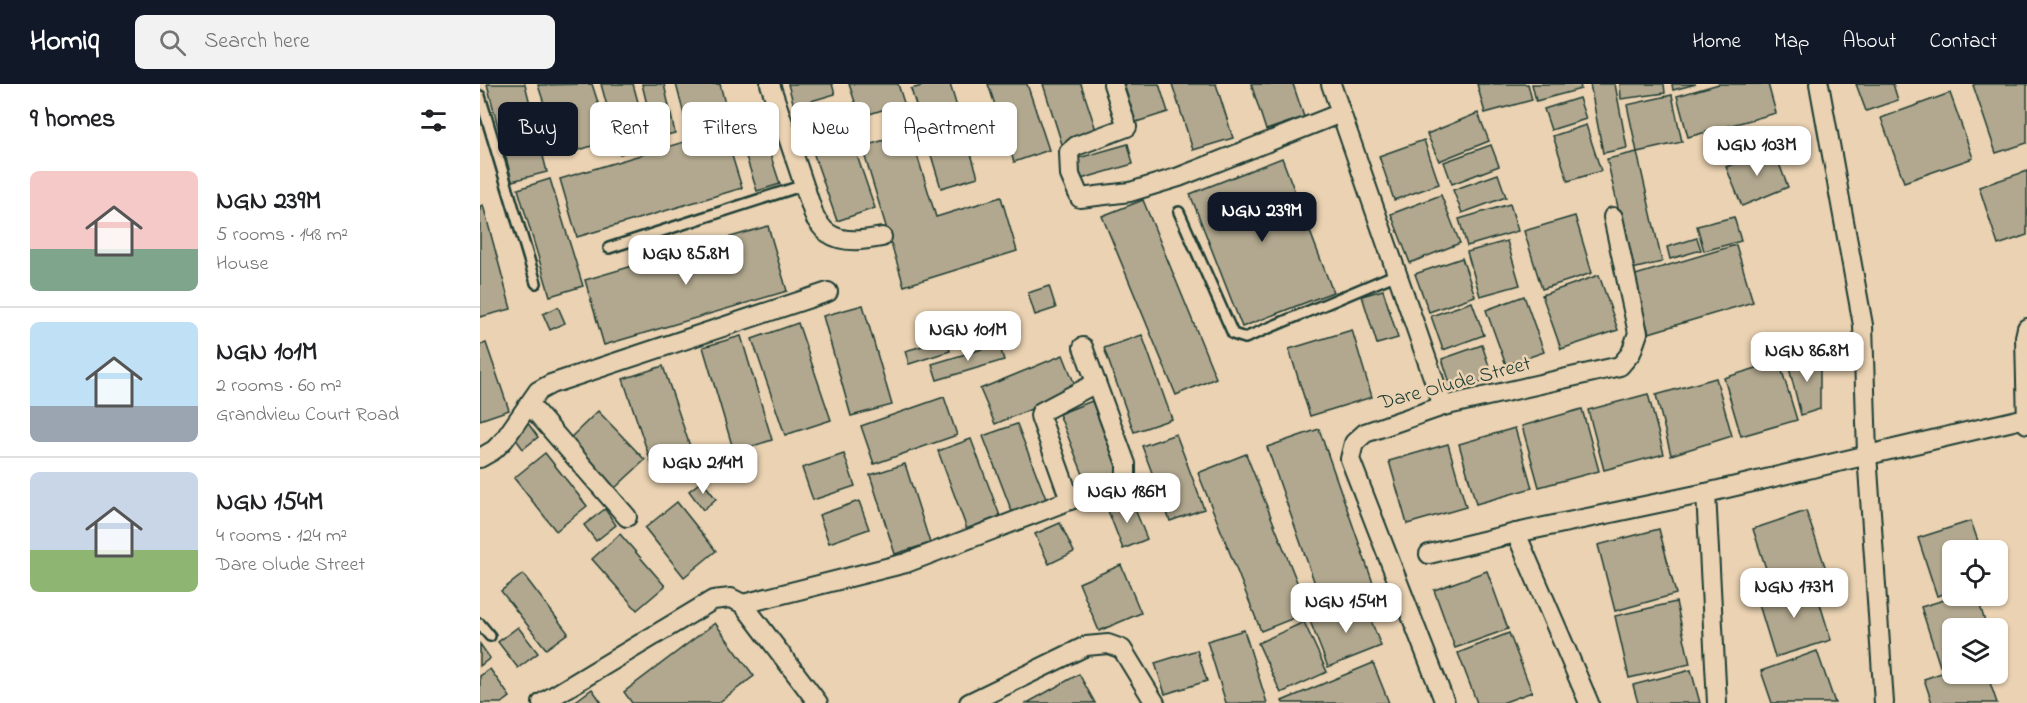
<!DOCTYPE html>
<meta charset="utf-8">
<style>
body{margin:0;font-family:"Indie Flower",sans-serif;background:#f2f2f2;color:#202124;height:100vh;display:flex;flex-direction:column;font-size:22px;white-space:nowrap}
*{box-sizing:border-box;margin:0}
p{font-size:20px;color:#757577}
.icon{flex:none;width:33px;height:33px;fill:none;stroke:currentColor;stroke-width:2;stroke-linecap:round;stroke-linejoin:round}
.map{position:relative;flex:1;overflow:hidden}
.side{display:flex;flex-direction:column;background:#fff;width:480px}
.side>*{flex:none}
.hud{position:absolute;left:18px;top:18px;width:570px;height:54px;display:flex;gap:12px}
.tools{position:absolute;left:1462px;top:456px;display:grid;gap:12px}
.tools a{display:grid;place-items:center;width:66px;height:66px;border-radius:9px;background:#fff;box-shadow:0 2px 4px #0004;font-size:30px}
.price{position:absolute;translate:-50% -51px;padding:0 14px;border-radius:12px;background:#fff;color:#222;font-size:20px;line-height:39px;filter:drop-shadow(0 2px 3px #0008)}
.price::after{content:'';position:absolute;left:50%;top:36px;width:18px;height:14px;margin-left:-9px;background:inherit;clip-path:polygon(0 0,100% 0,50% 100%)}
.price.current{background:#111827;color:#fff}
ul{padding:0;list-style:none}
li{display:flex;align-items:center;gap:18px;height:150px;padding:0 30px}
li+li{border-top:2px solid #e0e0e0}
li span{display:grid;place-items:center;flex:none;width:168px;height:120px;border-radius:9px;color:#555}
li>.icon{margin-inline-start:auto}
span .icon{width:72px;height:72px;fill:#fffc;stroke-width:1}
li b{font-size:26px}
h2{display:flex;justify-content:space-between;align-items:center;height:72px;padding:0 30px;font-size:26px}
.pill{padding:0 21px;border-radius:9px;background:#fff;box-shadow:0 2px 4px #0004;font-size:21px;line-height:54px}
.pill.current{background:#111827;color:#fff}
header{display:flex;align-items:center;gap:36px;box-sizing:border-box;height:84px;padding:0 30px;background:#111827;color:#fff}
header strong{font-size:28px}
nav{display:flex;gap:33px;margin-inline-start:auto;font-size:21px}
.search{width:420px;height:54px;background:#f2f2f2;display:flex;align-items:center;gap:15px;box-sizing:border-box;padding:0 21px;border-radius:9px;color:#757577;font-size:22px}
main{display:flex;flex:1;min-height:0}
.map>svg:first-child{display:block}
.building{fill:#b2a88f;stroke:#1f3d34;stroke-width:1.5}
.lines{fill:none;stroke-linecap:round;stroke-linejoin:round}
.service-casing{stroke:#1f3d34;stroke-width:14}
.minor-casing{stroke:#1f3d34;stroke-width:22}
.service{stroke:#ead2b2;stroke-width:9}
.minor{stroke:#ead2b2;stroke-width:18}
.labels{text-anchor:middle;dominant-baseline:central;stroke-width:5;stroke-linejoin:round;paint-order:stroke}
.street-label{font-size:21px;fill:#1f3d34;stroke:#ead2b2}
</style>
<header>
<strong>Homiq</strong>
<div class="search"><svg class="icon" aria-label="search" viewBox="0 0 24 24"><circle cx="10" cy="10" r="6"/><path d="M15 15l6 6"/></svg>Search here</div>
<nav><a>Home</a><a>Map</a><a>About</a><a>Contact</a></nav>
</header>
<main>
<section class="side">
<h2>9 homes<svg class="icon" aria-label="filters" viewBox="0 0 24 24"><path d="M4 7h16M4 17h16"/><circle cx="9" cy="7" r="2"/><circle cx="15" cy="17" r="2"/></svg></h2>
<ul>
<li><span style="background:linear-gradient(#f6c9c9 65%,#7fa58c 0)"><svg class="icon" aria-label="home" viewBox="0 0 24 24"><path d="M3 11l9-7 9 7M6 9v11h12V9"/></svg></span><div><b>NGN 239M</b><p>5 rooms · 148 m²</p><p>House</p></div></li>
<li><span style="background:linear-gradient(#bfe0f5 70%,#9aa5b1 0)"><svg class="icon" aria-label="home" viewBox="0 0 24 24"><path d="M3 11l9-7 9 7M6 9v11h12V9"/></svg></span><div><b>NGN 101M</b><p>2 rooms · 60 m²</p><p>Grandview Court Road</p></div></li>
<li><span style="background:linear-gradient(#c9d6e8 65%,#8fb573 0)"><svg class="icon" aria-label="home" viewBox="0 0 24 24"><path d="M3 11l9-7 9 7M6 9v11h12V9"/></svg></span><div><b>NGN 154M</b><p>4 rooms · 124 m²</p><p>Dare Olude Street</p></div></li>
</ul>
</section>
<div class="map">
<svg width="1547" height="619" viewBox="0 0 1547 619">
<rect width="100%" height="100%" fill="#ead2b2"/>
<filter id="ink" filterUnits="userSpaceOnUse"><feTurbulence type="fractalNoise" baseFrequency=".0167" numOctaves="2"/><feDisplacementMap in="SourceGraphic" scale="12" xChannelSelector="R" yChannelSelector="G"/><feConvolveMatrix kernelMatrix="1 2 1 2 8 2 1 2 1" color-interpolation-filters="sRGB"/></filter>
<g filter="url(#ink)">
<g class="building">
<polygon points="7,0 45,0 67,88 32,97"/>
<polygon points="112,0 130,56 81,72 58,1"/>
<polygon points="121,0 153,0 170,61 140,70"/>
<polygon points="162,0 184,0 195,49 175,54"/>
<polygon points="196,0 240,0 248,32 207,42"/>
<polygon points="308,0 352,0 355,10 314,22"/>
<polygon points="369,0 418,0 424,19 380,33"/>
<polygon points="449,0 470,0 498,93 461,104 431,5"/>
<polygon points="508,0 547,0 569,66 534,78"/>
<polygon points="563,0 601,0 617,49 582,60"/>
<polygon points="642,0 679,0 688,28 653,39"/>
<polygon points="692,0 736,0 753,54 713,66"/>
<polygon points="771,0 813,0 824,33 786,46"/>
<polygon points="997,0 1048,0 1052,16 1005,29"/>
<polygon points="1052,0 1100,0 1101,5 1056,17"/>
<polygon points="1110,0 1135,0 1147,64 1123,69"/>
<polygon points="1140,0 1184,0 1185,9 1141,15"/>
<polygon points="1192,0 1216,0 1193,6"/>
<polygon points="1239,0 1288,0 1296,29 1208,53 1197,12"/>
<polygon points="1376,0 1413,0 1418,16 1386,27"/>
<polygon points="1496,0 1547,0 1547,59 1516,69 1493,1"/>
<polygon points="1470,9 1493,74 1424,98 1401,34"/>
<polygon points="1192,11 1202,58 1157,68 1147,21"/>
<polygon points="1099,14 1106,35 1071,46 1064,25"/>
<polygon points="276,27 300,100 277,107 254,35"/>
<polygon points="998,29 1009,57 959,77 947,50"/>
<polygon points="363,31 395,124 357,137 325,45"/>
<polygon points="1106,41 1121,87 1088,97 1073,52"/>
<polygon points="244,46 262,104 97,153 80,95"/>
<polygon points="430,48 456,133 521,113 537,167 424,202 382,63"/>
<polygon points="944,56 959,100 914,116 899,72"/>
<polygon points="648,60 653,80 601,95 595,75"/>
<polygon points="1011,61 1019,82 972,100 964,78"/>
<polygon points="1293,64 1308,103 1262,122 1246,83"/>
<polygon points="1157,68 1182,178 1152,185 1127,75"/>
<polygon points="802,74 853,208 762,243 710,110"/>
<polygon points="1547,87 1547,151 1518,161 1499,103"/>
<polygon points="1018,90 1026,113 982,129 973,106"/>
<polygon points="70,95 103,202 70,212 38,105"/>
<polygon points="961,111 980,159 930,179 911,130"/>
<polygon points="663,116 736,294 696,311 622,132"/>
<polygon points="1030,120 1038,147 987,162 979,135"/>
<polygon points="3,121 31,225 0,233 0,122"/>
<polygon points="1095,132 1112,189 1062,205 1044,147"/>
<polygon points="1254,133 1261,157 1224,167 1217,142"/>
<polygon points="288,142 307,207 124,261 105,196"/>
<polygon points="1217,154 1221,166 1190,175 1187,163"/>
<polygon points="1027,157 1040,201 1000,212 987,168"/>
<polygon points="1256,161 1273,218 1169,249 1152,192"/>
<polygon points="982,174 995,212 949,228 935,190"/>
<polygon points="1119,191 1138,246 1081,265 1062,211"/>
<polygon points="569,202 576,224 555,231 548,209"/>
<polygon points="903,206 918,254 897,260 882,212"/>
<polygon points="1044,212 1064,268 1026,281 1006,226"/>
<polygon points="992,218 1004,251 963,266 951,232"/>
<polygon points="383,221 412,321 371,332 343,232"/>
<polygon points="78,223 85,239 70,246 63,230"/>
<polygon points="318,239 351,336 305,351 272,255"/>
<polygon points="872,246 892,313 830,332 809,265"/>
<polygon points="662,251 692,335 654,348 624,264"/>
<polygon points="261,252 292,356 254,368 223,263"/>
<polygon points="467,255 470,267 429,280 425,267"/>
<polygon points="6,259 29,326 0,336 0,261"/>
<polygon points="519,260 524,276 457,296 452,280"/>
<polygon points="1002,261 1013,294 973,308 962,275"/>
<polygon points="583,271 597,306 515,340 500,305"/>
<polygon points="1340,272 1340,325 1321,331 1307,276"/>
<polygon points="1299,277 1317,336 1261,352 1244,294"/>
<polygon points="183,282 217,383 177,396 143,295"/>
<polygon points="1236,294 1252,352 1191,371 1176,311"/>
<polygon points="1168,310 1184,370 1124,386 1108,326"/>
<polygon points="464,313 477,351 394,380 381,342"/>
<polygon points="612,317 640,391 608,403 579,330"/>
<polygon points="1102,325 1119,387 1059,403 1042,342"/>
<polygon points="118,327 165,376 135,404 89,355"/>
<polygon points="47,338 58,353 43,365 32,350"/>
<polygon points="537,340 568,420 534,433 503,352"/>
<polygon points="1035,344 1052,404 996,420 979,360"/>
<polygon points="839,345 893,499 841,517 787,363"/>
<polygon points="696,350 724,425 690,437 662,362"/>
<polygon points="491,355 520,432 487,445 458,367"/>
<polygon points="968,360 986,423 927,440 909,377"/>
<polygon points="65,369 107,422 76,447 34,394"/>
<polygon points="364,370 375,402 333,416 322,384"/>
<polygon points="766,370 829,528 781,547 718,389"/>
<polygon points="425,380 450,459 415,470 390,391"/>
<polygon points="222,397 236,415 223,426 209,407"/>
<polygon points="651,415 667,455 643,465 627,424"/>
<polygon points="379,417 389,445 349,459 339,431"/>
<polygon points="197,418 236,467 204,493 165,444"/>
<polygon points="125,425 136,441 116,457 104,441"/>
<polygon points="1326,427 1346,485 1292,503 1273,445"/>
<polygon points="1491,437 1501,466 1473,466 1473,507 1457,512 1438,454"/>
<polygon points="580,439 594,468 569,480 555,450"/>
<polygon points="1179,445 1196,510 1135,527 1118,461"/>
<polygon points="140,450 185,502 157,526 112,475"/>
<polygon points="641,481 661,529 619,547 599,499"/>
<polygon points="1007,487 1028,545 975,564 954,506"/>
<polygon points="43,490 88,549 66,565 21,507"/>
<polygon points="1333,497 1351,556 1295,573 1277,514"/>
<polygon points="1477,512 1497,512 1507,544 1473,544 1473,577 1460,582 1441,523"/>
<polygon points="883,516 901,562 848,583 830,537"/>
<polygon points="1196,518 1210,580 1149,594 1135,532"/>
<polygon points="824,538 847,588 801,609 778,559"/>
<polygon points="235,539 274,592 238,619 152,619 144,608"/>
<polygon points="38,543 58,569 38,584 18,558"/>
<polygon points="764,546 787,619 746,619 727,557"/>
<polygon points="1029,549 1052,608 1022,619 997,619 978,569"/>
<polygon points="0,560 10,574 0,582"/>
<polygon points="717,566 727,597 685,610 675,579"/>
<polygon points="1337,567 1355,619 1292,619 1281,587"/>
<polygon points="893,579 909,619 803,619 802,617"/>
<polygon points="10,585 30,613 22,619 0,619 0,592"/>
<polygon points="1473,585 1473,590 1507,590 1517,619 1452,619 1444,595"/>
<polygon points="1211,586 1220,619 1158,619 1153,601"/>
<polygon points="599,590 615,619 547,619"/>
<polygon points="112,605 122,619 93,619"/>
</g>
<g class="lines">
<defs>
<g id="service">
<polyline points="0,12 56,199"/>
<polyline points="699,128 753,250 765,254 917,190"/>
<polyline points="129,164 324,101"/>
<polyline points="0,540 10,552"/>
</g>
<g id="minor">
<path d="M 290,0 L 335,134 C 339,139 343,146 348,149 C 363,160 386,156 402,153"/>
<polyline points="633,0 647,43 596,62 589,68 590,91 600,114 650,108 699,93 861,29"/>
<polyline points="851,0 963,322"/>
<polyline points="1339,0 1383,241 1387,370 1404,619"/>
<polyline points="1547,244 1545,253 1547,340"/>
<polyline points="49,320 147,433"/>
<polyline points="0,374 14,366 24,356 58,307 71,300 348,208"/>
<polyline points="1226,409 1237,619"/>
<polyline points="590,416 560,332 561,328 616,299"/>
<polyline points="1036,449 1109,619"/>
<polyline points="949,470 1036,449 1226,409 1546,334"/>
<polyline points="263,520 426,479 590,416 641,399 646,391 646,380 603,263"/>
<polyline points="62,619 233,516 251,514 263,520 338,619"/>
<polyline points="489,619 606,562 628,560 642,565 675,619"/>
<polyline points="965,619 870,375 874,359 885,349 963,322 1140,282 1151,269 1158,249 1133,133"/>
</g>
</defs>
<use href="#service" class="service-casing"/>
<use href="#minor" class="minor-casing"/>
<use href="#service" class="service"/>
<use href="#minor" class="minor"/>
</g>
</g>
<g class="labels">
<g class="street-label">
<text transform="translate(975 300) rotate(-15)">Dare Olude Street</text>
</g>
</g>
</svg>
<div class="tools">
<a><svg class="icon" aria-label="locate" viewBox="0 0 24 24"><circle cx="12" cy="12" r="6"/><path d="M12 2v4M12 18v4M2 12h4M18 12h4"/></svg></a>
<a><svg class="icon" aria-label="layers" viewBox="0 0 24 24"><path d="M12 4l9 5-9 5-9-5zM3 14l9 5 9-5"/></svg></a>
</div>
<b class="price" style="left:1277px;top:93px">NGN 103M</b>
<b class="price current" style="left:782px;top:159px">NGN 239M</b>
<b class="price" style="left:206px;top:202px">NGN 85.8M</b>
<b class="price" style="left:488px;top:278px">NGN 101M</b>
<b class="price" style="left:1327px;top:299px">NGN 86.8M</b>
<b class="price" style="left:223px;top:411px">NGN 214M</b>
<b class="price" style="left:647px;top:440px">NGN 186M</b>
<b class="price" style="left:1314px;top:535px">NGN 173M</b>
<b class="price" style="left:866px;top:550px">NGN 154M</b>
<div class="hud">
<a class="pill current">Buy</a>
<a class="pill">Rent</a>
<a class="pill">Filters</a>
<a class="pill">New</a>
<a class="pill">Apartment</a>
</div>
</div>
</main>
